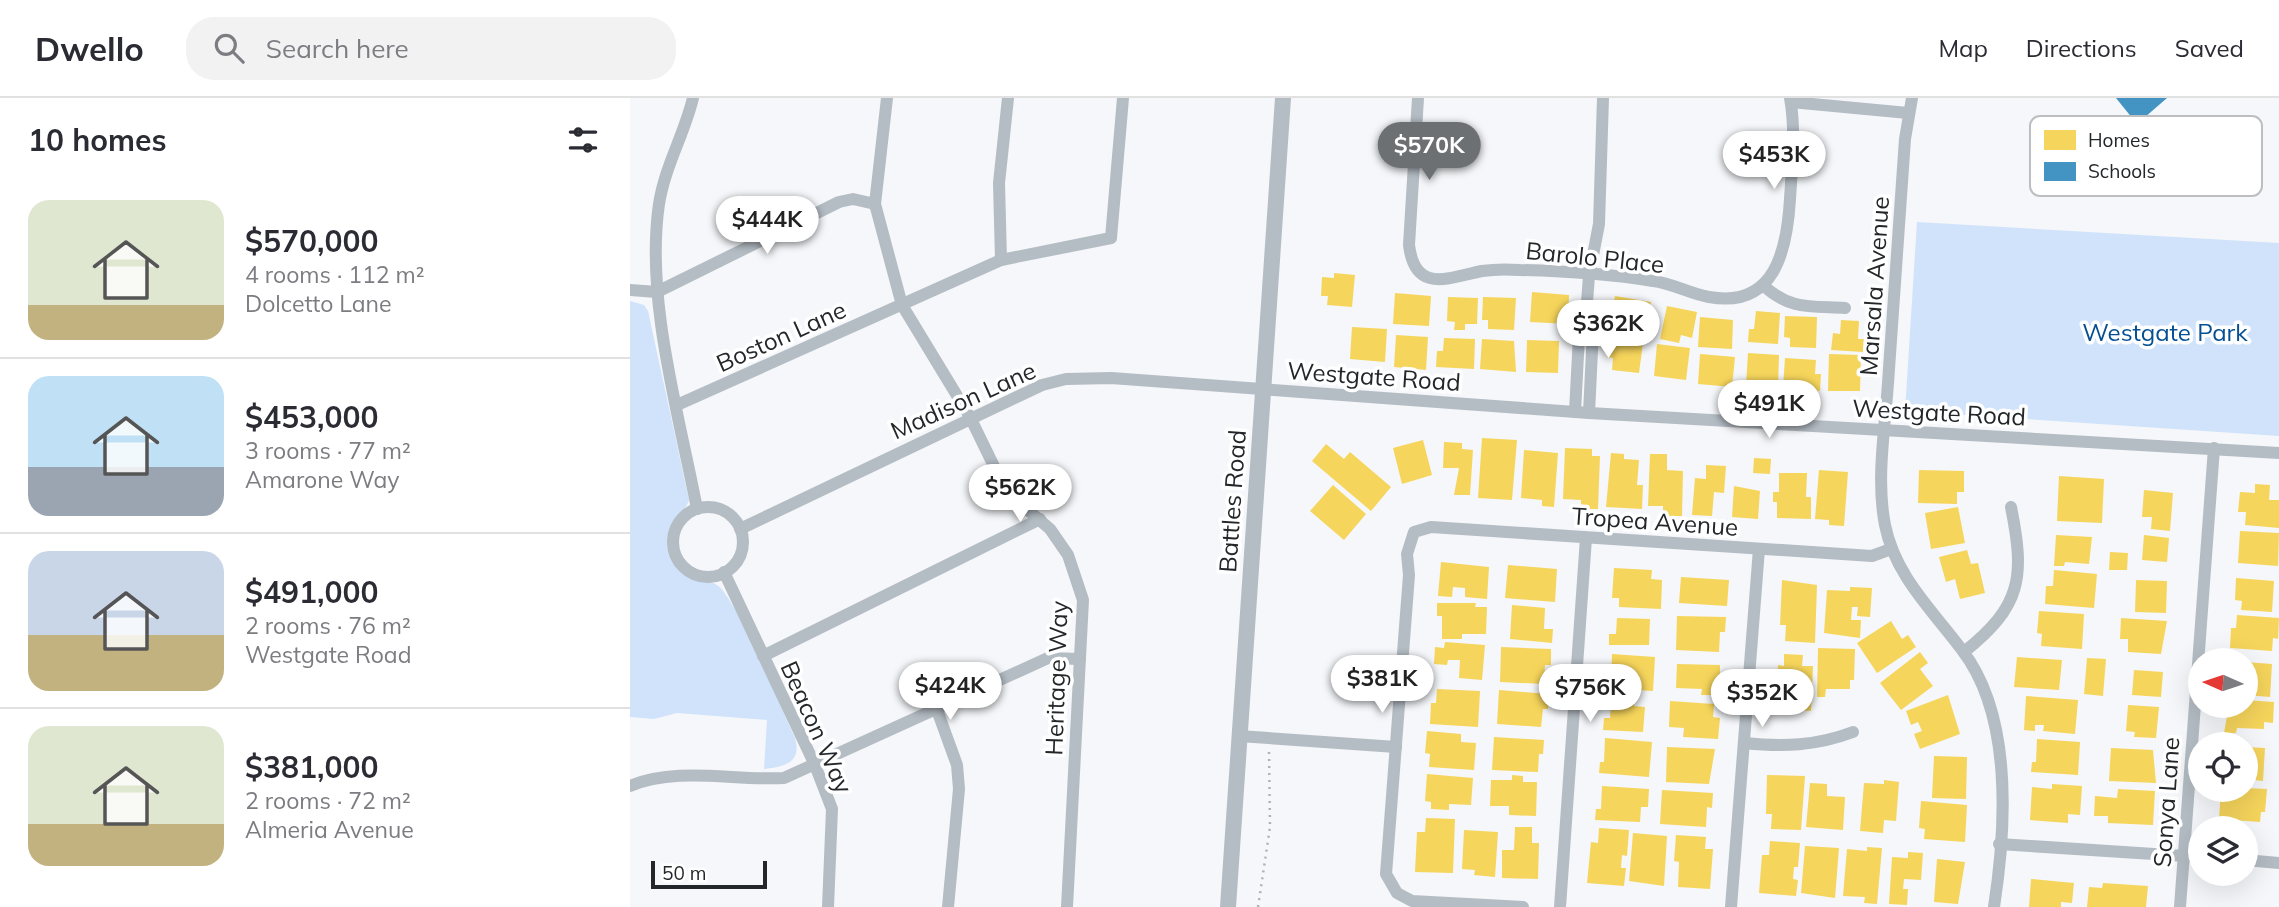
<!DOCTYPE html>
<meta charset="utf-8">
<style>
body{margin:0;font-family:Mulish,sans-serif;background:#f2f2f3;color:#2b2b33;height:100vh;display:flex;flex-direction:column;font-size:26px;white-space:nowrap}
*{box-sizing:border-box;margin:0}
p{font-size:23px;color:#7c7c81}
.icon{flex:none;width:38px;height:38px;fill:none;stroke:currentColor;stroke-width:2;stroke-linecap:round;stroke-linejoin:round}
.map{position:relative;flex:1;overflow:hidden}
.drawer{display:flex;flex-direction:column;background:#fff;width:630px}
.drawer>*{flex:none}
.needle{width:46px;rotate:273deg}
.controls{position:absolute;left:1558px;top:550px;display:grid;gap:14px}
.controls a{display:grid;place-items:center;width:70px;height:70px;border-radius:50%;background:#fff;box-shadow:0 7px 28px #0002;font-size:35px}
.scale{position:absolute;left:21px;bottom:18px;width:116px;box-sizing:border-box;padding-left:7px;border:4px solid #24272a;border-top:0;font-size:19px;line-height:24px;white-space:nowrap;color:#24272a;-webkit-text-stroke:5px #fff;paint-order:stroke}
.price{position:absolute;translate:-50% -60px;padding:0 16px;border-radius:24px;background:#fff;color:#222;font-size:23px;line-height:46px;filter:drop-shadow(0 2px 4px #0008)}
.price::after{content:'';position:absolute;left:50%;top:42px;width:21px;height:16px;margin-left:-10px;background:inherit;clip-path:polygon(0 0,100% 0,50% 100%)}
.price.selected{background:#6d7073;color:#fff}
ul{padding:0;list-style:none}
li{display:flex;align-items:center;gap:21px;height:175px;padding:0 28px}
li+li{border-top:2px solid #e1e1e2}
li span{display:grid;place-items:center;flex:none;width:196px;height:140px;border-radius:21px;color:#555}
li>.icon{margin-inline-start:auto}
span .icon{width:84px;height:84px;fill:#fffc;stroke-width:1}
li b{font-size:30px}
h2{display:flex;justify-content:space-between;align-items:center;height:84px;padding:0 28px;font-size:30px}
header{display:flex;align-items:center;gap:42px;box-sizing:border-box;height:98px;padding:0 35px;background:#fff;border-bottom:2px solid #e1e1e2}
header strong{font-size:33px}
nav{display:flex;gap:38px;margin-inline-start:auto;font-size:24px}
.search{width:490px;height:63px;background:#f2f2f3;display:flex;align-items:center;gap:18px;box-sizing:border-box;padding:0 24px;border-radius:28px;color:#7c7c81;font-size:26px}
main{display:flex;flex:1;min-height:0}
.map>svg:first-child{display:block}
.green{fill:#d0e3fb}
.homes{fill:#f6d55c}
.schools{fill:#4393c3}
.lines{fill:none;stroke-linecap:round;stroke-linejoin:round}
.path{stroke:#aeb3b9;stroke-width:2.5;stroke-dasharray:2 5;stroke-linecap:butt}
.minor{stroke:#b4bcc4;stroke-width:12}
.tertiary{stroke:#b4bcc4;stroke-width:16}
.labels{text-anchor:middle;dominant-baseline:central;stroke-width:7;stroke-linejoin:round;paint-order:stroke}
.street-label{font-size:24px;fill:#24272a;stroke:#fff}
.park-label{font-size:24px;fill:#054f92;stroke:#fff}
.key{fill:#fff;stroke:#bdbebf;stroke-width:2}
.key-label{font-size:19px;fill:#24272a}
</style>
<header>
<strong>Dwello</strong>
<div class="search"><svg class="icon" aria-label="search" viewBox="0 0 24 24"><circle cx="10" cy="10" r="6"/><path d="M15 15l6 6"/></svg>Search here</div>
<nav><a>Map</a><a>Directions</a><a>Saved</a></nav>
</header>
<main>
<section class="drawer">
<h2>10 homes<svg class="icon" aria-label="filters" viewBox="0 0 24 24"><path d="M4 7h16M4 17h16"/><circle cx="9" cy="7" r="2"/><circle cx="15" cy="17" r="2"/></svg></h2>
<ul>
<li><span style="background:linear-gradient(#dfe7d0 75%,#c2b280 0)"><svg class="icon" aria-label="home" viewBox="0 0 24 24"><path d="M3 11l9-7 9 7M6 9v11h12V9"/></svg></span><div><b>$570,000</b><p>4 rooms · 112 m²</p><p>Dolcetto Lane</p></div></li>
<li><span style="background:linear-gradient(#bfe0f5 65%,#9aa5b1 0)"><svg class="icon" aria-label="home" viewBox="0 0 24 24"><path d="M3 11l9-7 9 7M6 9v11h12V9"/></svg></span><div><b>$453,000</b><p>3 rooms · 77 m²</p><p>Amarone Way</p></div></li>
<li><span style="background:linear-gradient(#c9d6e8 60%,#c2b280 0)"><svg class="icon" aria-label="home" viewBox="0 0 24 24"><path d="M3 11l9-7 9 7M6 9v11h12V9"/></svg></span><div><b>$491,000</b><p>2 rooms · 76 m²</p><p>Westgate Road</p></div></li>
<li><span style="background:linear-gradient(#dfe7d0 70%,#c2b280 0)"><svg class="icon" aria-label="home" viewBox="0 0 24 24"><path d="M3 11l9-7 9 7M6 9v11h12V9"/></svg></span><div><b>$381,000</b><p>2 rooms · 72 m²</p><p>Almeria Avenue</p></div></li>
</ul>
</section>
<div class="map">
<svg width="1649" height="809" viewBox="0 0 1649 809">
<rect width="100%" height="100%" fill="#f5f7fa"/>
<g class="green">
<polygon points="1287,124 1649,145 1649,338 1275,313"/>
<path d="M 0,203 L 14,207 L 18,213 L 59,402 C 52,423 33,426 41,455 C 49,487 81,474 94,494 C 121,533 144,595 165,640 C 172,664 155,669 134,671 L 137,622 L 47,615 L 24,621 L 0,619 Z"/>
</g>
<g class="homes">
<polygon points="704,175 725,177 722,209 697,207 698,198 691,198 692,179 704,180"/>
<polygon points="902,194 939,197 938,226 900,224"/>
<polygon points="765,195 801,198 799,228 763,226"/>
<polygon points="985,198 1021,204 1015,235 980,229"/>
<polygon points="818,199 848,200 847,226 835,226 835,232 824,232 825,224 817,223"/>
<polygon points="853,199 886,200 884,232 858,231 858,222 852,222"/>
<polygon points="1037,208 1067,214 1062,240 1051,237 1049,245 1030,241"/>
<polygon points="1126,213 1150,215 1148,246 1118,244 1119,231 1124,231"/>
<polygon points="1155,218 1187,219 1186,250 1160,249 1160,240 1154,239"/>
<polygon points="1070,219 1103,222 1102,251 1068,249"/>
<polygon points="1211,222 1229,223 1228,241 1234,241 1233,254 1201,252 1203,235 1210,236"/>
<polygon points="722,229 757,231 755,264 720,261"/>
<polygon points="766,237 798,239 796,272 764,269"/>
<polygon points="814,240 845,241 844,271 806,269 807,253 813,253"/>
<polygon points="852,241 884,243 886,274 850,271"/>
<polygon points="979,241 1013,245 1009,275 982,272 983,260 977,259"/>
<polygon points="897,242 929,243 928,275 896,274"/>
<polygon points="1027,246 1060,250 1056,282 1024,278"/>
<polygon points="1118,255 1149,257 1148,289 1116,287"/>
<polygon points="1070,256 1105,259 1102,289 1068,286"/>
<polygon points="1199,256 1231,257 1230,293 1198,293"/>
<polygon points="1155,260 1186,262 1185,276 1191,276 1190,293 1153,290"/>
<polygon points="852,340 887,342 882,402 848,400"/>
<polygon points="793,342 802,377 772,386 763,350"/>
<polygon points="814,344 832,345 832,351 843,352 840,397 824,397 829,370 813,370"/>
<polygon points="696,346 714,361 720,354 761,389 741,413 682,363"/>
<polygon points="935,350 962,351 962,358 970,358 968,411 951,411 951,402 933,401"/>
<polygon points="894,352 928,355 924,409 912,408 912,402 891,400"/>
<polygon points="981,355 994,356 994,361 1009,362 1007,387 1013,387 1012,411 976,409"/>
<polygon points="1020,356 1037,356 1037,372 1053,373 1052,418 1033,418 1033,408 1018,408"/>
<polygon points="1124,360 1141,361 1140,376 1123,375"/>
<polygon points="1076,367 1096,368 1094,395 1084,394 1082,418 1062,417 1065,380 1076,381"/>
<polygon points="1189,372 1218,374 1214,428 1199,427 1199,422 1185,421"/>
<polygon points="1289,372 1334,373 1334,394 1327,394 1327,406 1288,405"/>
<polygon points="1149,375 1177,375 1176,399 1181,399 1181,421 1147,420 1147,404 1143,404 1143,394 1149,394"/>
<polygon points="1429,378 1474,381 1472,425 1427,423"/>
<polygon points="1625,386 1640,387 1639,402 1649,402 1649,430 1615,427 1616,414 1608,414 1610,394 1625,395"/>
<polygon points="703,387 736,416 714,442 680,413"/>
<polygon points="1104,388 1130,393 1128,421 1102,419"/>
<polygon points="1514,392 1543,395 1540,433 1521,431 1522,419 1512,419"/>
<polygon points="1328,409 1335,445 1301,451 1295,415"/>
<polygon points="1610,433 1649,435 1648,468 1608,465"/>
<polygon points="1426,437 1462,439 1459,466 1435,464 1434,468 1424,468"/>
<polygon points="1514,437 1539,440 1537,464 1512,462"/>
<polygon points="1337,452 1341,466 1348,465 1355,495 1330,501 1325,481 1316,484 1309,459"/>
<polygon points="1480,454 1498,455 1497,472 1479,472"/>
<polygon points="811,464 859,469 857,501 835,499 835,490 823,489 822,499 808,498"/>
<polygon points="878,467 927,471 925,504 875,500"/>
<polygon points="984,470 1022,472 1021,481 1032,482 1031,511 989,509 989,500 982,500"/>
<polygon points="1424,472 1467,476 1464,510 1415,506 1416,488 1423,488"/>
<polygon points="1051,479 1099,482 1097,508 1049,505"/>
<polygon points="1606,480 1644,483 1642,514 1611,512 1612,503 1605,502"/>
<polygon points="1152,482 1187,487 1185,545 1155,543 1156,527 1150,527"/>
<polygon points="1506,482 1537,483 1536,515 1505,514"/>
<polygon points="1220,489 1242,490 1240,519 1227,518 1228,509 1222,509 1221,522 1231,522 1230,540 1194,535 1197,492 1220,493"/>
<polygon points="807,505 846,505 845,509 857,509 856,536 832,536 832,541 812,541 812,518 807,518"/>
<polygon points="882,507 915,510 914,531 923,531 922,545 880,541"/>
<polygon points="1409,513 1454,516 1452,551 1411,548 1412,536 1407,535"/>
<polygon points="1607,517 1649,520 1648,541 1643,540 1642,553 1600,550 1601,530 1606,530"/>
<polygon points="1047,518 1096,519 1095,534 1090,534 1089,554 1046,552"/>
<polygon points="987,520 1020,521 1019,547 979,547 979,536 986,536"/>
<polygon points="1491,520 1537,523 1531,556 1498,554 1498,541 1490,541"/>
<polygon points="1261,523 1272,541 1278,537 1286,549 1247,575 1227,545"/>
<polygon points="815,544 855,547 852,582 829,580 830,562 818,562 817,567 804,566 805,549 814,550"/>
<polygon points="871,549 921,551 921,567 915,567 914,586 870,584"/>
<polygon points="1188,550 1225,551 1224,582 1220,582 1220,591 1196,591 1195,599 1187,599"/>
<polygon points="1290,554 1298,565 1290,571 1303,588 1271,612 1250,585"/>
<polygon points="982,556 1025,559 1023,593 976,590 976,580 981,580"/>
<polygon points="1154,556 1173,557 1172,568 1183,568 1181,613 1145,611 1148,567 1154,568"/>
<polygon points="1387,559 1432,562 1429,592 1384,589"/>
<polygon points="1457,560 1476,561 1473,598 1454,596"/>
<polygon points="1615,564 1642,566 1640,599 1615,597"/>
<polygon points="1047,566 1090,567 1090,582 1085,582 1084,597 1071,597 1072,591 1046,590"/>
<polygon points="1504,572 1533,574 1531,599 1502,597"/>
<polygon points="807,591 850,593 848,629 800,626 801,605 806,605"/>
<polygon points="869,592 919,596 918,611 913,611 911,629 867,626"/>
<polygon points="1318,597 1330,636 1290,651 1284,636 1292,633 1288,624 1281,627 1276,613"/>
<polygon points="1396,598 1448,602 1445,636 1413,633 1414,627 1405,627 1405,633 1394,632"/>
<polygon points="1615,602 1644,604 1643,625 1634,624 1634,631 1607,630 1606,635 1594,635 1599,607 1615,607"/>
<polygon points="981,603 1004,604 1004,608 1015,609 1013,634 973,632 974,620 980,620"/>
<polygon points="1040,603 1084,606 1083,619 1090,620 1088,641 1053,639 1054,630 1039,629"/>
<polygon points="1498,607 1529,609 1526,640 1504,639 1505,634 1496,633"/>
<polygon points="797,633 831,636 831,644 846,645 844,672 799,669 800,656 795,655"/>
<polygon points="864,639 914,642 913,656 909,656 908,674 862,672"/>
<polygon points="975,640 1022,644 1019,679 969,675 970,664 974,664"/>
<polygon points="1407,641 1450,644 1448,677 1401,674 1402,664 1406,664"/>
<polygon points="1037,649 1085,651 1079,686 1036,684"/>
<polygon points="1615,649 1635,650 1633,683 1615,681"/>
<polygon points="1481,650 1523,652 1526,685 1479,683"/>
<polygon points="1304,658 1337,659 1336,701 1302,700"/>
<polygon points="797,676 843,680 841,707 819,706 819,712 801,711 801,704 795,703"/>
<polygon points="882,677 893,678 893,684 907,684 906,718 879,717 879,708 860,708 861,682 882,682"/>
<polygon points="1137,677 1175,678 1171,732 1141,731 1142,716 1136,716"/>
<polygon points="1254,682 1269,684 1266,723 1254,722 1253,735 1230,733 1234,685 1254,686"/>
<polygon points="1180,685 1197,686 1197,698 1215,699 1213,732 1176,729"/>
<polygon points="1422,686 1452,688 1450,717 1438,716 1438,725 1400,722 1402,689 1422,691"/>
<polygon points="972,688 1019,691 1018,709 1011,709 1010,724 965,722 966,711 971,711"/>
<polygon points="1615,690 1637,691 1635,714 1631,714 1630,724 1589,721 1591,691"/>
<polygon points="1488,691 1525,693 1523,727 1478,725 1478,718 1464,718 1465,698 1487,700"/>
<polygon points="1032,692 1083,695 1082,710 1077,709 1076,729 1030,726"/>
<polygon points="1291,703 1337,707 1335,744 1294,741 1295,731 1289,730"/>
<polygon points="796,720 825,721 823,775 785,774 787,734 795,734"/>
<polygon points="885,729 902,729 902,745 909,745 908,781 872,780 872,752 884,752"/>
<polygon points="969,730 999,732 997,758 992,757 991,770 996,770 994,788 957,785 961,744 968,745"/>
<polygon points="834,732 868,734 865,779 844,777 845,772 832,771"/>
<polygon points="1003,735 1037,738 1034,788 999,783"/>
<polygon points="1046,737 1076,739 1075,751 1083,751 1080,791 1048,789 1049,764 1044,763"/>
<polygon points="1140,743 1170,745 1168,769 1164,769 1163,781 1168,782 1166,798 1129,795 1132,757 1139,757"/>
<polygon points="1175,748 1209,750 1205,800 1171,795"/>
<polygon points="1237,749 1252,750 1247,806 1234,805 1235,799 1213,798 1217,751 1237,753"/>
<polygon points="1278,754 1293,755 1291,782 1274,781 1273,791 1278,791 1277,807 1259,806 1262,759 1278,760"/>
<polygon points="1307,761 1335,764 1328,806 1304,804"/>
<polygon points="1401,781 1444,785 1442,805 1431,804 1431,809 1399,809"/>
<polygon points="1473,785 1518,788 1516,809 1457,809 1459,789 1472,790"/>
</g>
<polygon class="schools" points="1486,0 1537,0 1507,26"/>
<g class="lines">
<polyline class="path" points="628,809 640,729 639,653"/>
<g class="minor">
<path d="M 63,0 C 54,37 35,68 29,106 C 15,201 49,316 67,411"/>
<polyline points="257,0 245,106 272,207 340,319 376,393 420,431 438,457 453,502 437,809"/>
<path d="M 788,0 L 779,147 C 785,196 818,180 852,173 C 865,171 877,171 890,172 C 933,173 980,176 1023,183 C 1042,185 1060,196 1079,199 C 1145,211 1157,152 1160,101 C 1162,68 1166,33 1160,0"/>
<path d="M 1282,0 L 1275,41 C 1269,122 1264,204 1258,285 C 1255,330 1246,382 1255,427 C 1265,478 1303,513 1332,552 C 1383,618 1376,731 1364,809"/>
<polyline points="1161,4 1278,15"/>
<polyline points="371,162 369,85 378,0"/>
<path d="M 1133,187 C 1159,212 1181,208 1215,210"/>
<polyline points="0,192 27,194 209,104 223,101 245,106"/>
<polyline points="956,217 963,232 959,315"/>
<polyline points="47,307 371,162 481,140 493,0"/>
<polyline points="945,314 949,238 956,217 959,178 969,126 973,0"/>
<circle cx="78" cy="444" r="35"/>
<polyline points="110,431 412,287 436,281 481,280 959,315 1649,355"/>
<polyline points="94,474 185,667 202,711 198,809"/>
<path d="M 1334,554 C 1392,508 1395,479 1381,409"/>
<polyline points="133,558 410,421"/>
<polyline points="307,612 327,667 329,691 318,809"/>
<polyline points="609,638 766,649"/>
<path d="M 1114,645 C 1153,649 1186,648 1223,634"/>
<path d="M 0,688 C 47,668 104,683 154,680 L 418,560 L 450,561"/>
<polyline points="1369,746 1570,759"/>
<polyline points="1615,762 1649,765"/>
<polyline points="893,809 782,803 767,795 756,776 779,477 777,456 784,434 801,429 1242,458 1261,451"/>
<polyline points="930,809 956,440"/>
<polyline points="1101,809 1129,451"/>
<polyline points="1550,809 1584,350"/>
</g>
<polyline class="tertiary" points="598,809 653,0"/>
</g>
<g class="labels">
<g class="street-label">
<text transform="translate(965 159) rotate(6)">Barolo Place</text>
<text transform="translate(1244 188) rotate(-86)">Marsala Avenue</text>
<text transform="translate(151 238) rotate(-24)">Boston Lane</text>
<text transform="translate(744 278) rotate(4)">Westgate Road</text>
<text transform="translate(333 302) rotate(-24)">Madison Lane</text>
<text transform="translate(1309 314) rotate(3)">Westgate Road</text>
<text transform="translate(602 403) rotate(-86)">Battles Road</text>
<text transform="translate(1025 423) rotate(4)">Tropea Avenue</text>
<text transform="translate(426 580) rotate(-88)">Heritage Way</text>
<text transform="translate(187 629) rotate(66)">Beacon Way</text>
<text transform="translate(1536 704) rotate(-86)">Sonya Lane</text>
</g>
<g class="park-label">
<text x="1535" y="234">Westgate Park</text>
</g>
</g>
<rect x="1400" y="18" width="232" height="80" rx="10" class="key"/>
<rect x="1414" y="32" width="32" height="20" fill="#f6d55c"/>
<rect x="1414" y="64" width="32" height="19" fill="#4393c3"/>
<g class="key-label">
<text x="1458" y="49">Homes</text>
<text x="1458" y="80">Schools</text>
</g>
</svg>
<div class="controls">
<a><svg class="needle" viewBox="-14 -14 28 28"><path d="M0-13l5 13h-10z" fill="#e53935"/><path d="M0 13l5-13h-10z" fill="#7c7c81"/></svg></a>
<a><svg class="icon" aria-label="locate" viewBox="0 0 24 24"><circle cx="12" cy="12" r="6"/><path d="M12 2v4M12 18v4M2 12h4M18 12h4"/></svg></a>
<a><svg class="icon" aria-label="layers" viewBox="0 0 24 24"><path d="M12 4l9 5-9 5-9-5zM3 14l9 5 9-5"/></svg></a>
</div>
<div class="scale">50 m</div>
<b class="price selected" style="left:799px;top:84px">$570K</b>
<b class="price" style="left:1144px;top:93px">$453K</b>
<b class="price" style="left:137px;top:158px">$444K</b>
<b class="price" style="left:978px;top:262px">$362K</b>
<b class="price" style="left:1139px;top:342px">$491K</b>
<b class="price" style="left:390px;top:426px">$562K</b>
<b class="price" style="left:752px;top:617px">$381K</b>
<b class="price" style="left:320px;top:624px">$424K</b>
<b class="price" style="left:960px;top:626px">$756K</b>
<b class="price" style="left:1132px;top:631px">$352K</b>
</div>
</main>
